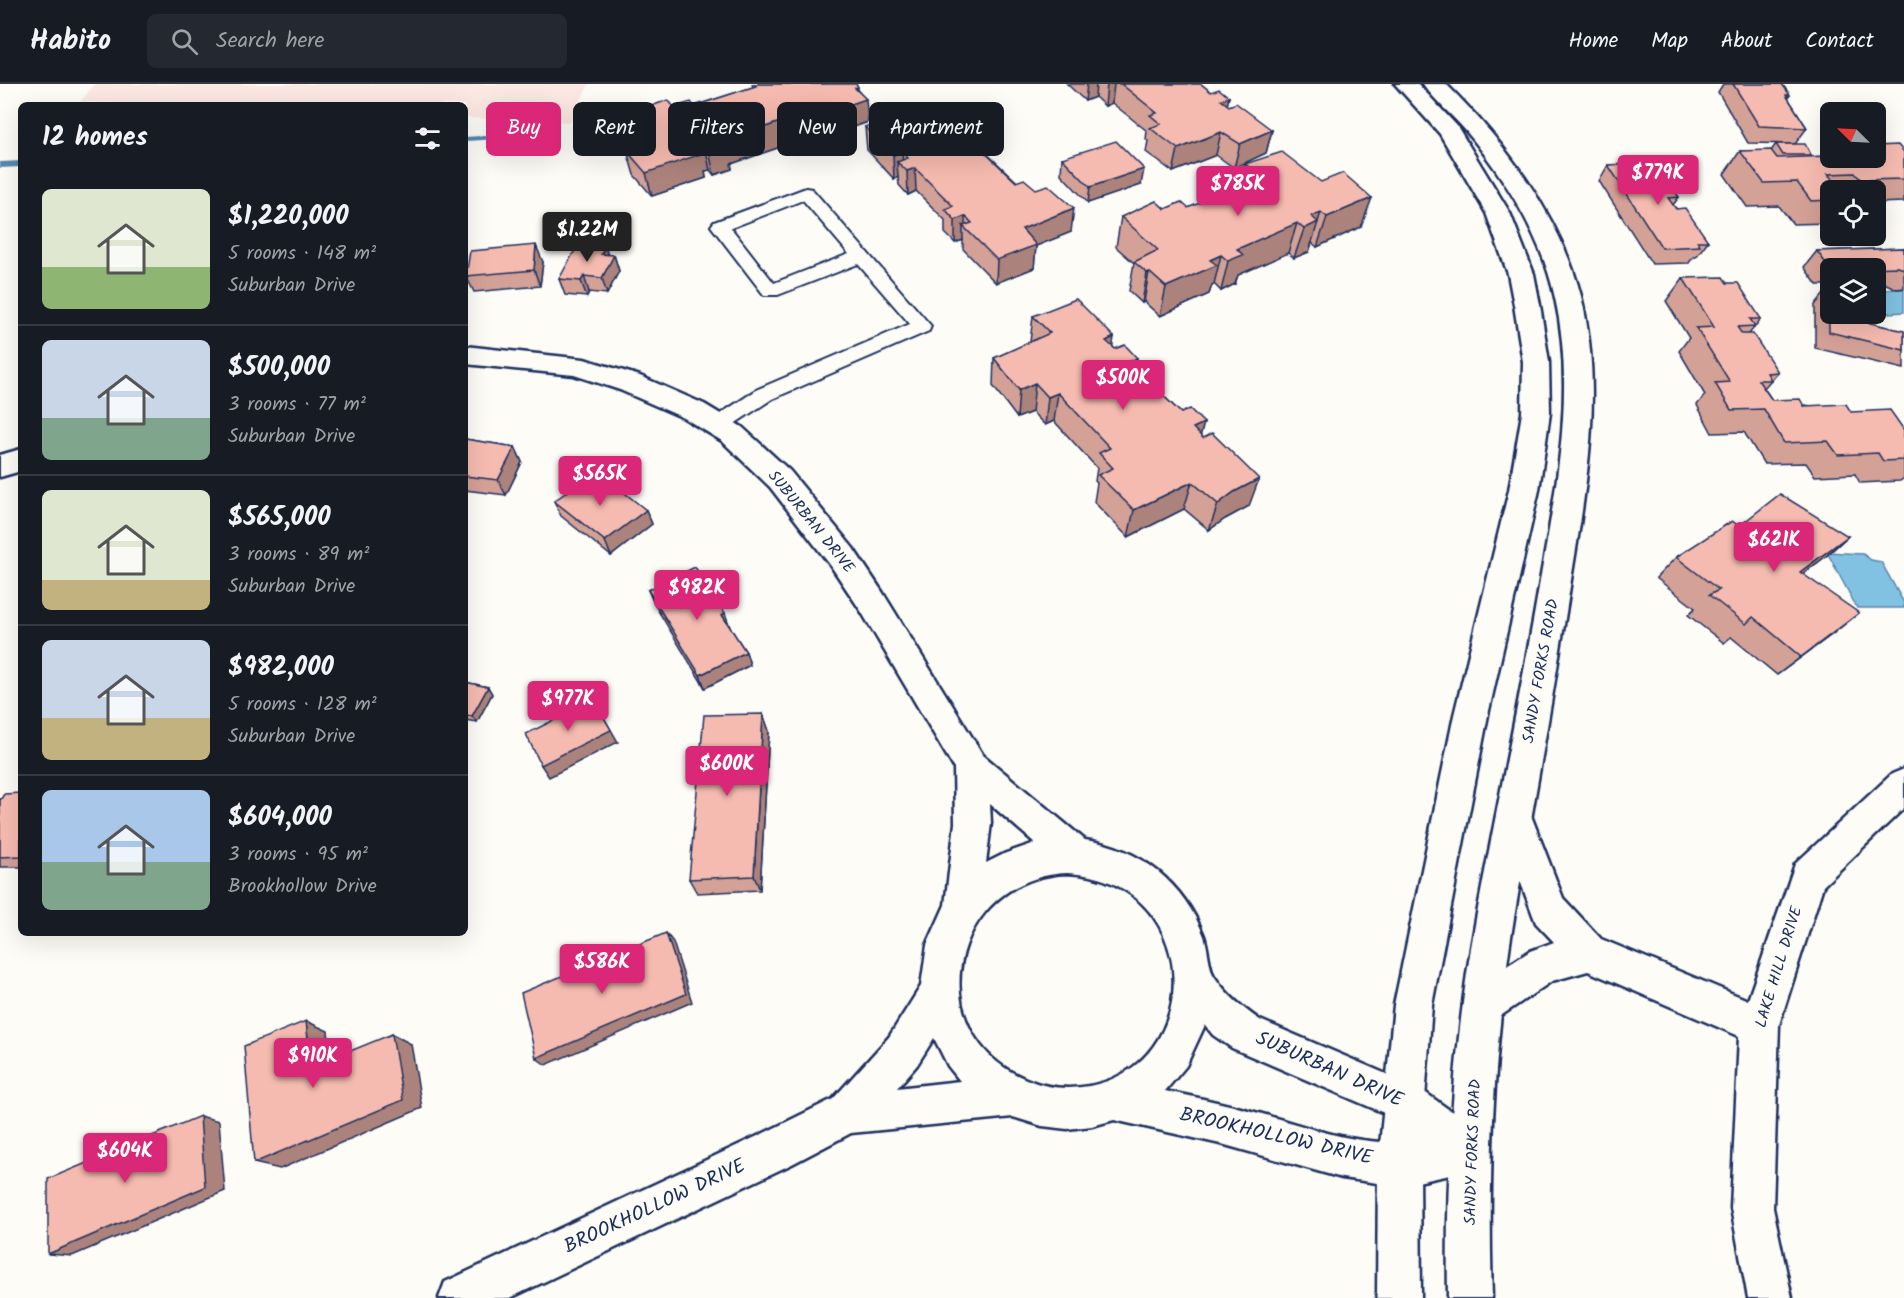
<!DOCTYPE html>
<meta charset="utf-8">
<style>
body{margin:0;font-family:Kalam,sans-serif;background:#242831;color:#f1f3f6;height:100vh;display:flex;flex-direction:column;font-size:22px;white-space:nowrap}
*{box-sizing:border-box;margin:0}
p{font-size:20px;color:#9ea1a6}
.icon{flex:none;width:33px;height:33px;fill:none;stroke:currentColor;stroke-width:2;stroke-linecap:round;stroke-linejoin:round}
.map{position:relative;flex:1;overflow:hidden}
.panel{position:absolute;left:18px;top:18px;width:450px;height:834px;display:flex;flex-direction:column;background:#171b24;border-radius:9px;box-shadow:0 6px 24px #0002}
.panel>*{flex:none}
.guide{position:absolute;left:486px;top:18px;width:570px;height:54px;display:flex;gap:12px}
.needle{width:39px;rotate:294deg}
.fabs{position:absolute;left:1820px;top:18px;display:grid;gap:12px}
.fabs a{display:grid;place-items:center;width:66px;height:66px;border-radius:9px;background:#171b24;box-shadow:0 6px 24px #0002;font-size:30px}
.price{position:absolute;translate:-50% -51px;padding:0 14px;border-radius:6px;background:#db2777;color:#fff;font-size:20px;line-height:39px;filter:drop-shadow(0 2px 3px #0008)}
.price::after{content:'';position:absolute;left:50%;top:36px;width:18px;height:14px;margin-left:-9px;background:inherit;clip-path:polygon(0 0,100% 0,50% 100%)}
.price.current{background:#222;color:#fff}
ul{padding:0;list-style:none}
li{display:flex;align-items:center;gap:18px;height:150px;padding:0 24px}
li+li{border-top:2px solid #363941}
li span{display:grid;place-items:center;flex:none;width:168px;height:120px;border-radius:9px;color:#555}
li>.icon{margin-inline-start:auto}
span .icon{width:72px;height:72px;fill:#fffc;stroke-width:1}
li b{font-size:26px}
h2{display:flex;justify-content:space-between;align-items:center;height:72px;padding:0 24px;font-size:26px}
.chip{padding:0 21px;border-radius:9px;background:#171b24;box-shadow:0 6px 24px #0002;font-size:21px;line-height:54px}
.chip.current{background:#db2777;color:#fff}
header{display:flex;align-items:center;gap:36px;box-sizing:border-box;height:84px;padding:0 30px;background:#171b24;border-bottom:2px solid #363941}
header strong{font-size:28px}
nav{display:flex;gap:33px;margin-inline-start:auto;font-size:21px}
.search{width:420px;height:54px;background:#242831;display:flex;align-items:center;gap:15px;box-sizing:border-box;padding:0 21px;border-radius:9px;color:#9ea1a6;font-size:22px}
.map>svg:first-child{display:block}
.built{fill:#fbe8e2}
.water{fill:#81c1e2;stroke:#5887ad;stroke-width:1.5}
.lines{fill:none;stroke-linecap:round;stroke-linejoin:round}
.stream{fill:#5887ad;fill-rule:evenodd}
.service-casing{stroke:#1b2f5e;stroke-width:4}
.minor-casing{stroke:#1b2f5e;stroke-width:5}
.tertiary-casing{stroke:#1b2f5e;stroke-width:5}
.service{fill:#fdfcf7;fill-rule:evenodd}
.minor{fill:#fdfcf7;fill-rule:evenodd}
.tertiary{fill:#fdfcf7;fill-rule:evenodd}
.wall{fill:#d4a197;stroke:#1b2f5e;stroke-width:1.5}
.shaded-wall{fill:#ac837b;stroke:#1b2f5e;stroke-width:1.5}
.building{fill:#f6bbb0;stroke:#1b2f5e;stroke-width:1.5}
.labels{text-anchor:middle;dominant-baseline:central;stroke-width:5;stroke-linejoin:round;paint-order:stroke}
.street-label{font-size:16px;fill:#1b2f5e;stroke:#fdfcf7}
.near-street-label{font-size:20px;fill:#1b2f5e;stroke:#fdfcf7}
</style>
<header>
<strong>Habito</strong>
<div class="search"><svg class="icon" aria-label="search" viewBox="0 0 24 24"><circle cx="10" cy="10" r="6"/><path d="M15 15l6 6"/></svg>Search here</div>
<nav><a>Home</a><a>Map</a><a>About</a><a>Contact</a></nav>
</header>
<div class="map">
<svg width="1904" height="1214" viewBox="0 0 1904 1214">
<rect width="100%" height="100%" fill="#fdfcf7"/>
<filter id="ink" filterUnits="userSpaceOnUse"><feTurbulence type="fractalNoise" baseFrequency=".0167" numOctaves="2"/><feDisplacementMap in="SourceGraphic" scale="12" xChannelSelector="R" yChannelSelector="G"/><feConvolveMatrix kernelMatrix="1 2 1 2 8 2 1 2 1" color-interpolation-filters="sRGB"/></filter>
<g filter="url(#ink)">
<polygon class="built" points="95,0 589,0 570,38 465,34 465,21 143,21 80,18"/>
<g class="water">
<polygon points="1904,205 1904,228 1872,230 1875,230 1875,206"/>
<polygon points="1827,468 1863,470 1871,476 1881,478 1904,519 1904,524 1857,524"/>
</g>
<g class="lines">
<g class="stream">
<polygon points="497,51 500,51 500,55 465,57 465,53"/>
<polygon points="21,77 21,83 0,84 0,78"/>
</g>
<defs>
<path id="service" d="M 806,104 L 812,105 L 931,242 L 929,247 L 772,315 L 725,346 L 718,348 L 711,346 L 708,341 L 711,336 L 758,305 L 910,240 L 858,180 L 778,211 L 764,211 L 711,142 L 714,138 ZM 803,116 L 849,170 L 774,199 L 731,144 Z"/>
<g id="minor">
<path d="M 465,262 L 584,275 L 640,292 L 704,320 L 742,343 L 790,387 L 853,464 L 883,509 L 983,671 L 1085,756 C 1141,764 1184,800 1204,852 C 1208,863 1209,884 1214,892 C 1226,910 1242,924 1260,936 L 1419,1004 L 1484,1051 L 1490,1066 L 1484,1081 L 1469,1087 L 1399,1102 L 1342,1094 L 1225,1061 L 1114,1036 L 1092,1042 L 1067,1045 L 1042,1042 L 1013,1033 L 851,1049 L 792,1080 L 510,1214 L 439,1214 L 445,1198 L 762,1050 L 833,1015 L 889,953 L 921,902 L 927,861 L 945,821 L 955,739 L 954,684 L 861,527 L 831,482 L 770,403 L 722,357 L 684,334 L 620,306 L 574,291 L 465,280 ZM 990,720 L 1035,759 L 1006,769 L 986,779 L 991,739 ZM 1067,789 C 1211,796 1207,1001 1069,1004 C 1053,1004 1040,1001 1026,995 C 917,950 950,794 1067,789 ZM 1205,941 L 1213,951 L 1232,964 L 1391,1032 L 1421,1055 C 1366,1067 1307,1042 1255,1028 C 1225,1019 1195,1013 1165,1007 L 1186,982 ZM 934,954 L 948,982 L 960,997 L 897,1004 L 917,981 Z"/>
<polygon points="21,365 21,387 0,393 0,371"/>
<polygon points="1904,685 1904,724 1823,802 1779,941 1773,1124 1792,1214 1748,1214 1731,1124 1739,952 1588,887 1552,897 1496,935 1482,940 1468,935 1463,921 1468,907 1530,867 1554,858 1536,839 1496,733 1501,721 1514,717 1527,721 1563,814 1601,855 1748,916 1795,780 1892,690"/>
</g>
<g id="tertiary">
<polygon points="1395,0 1418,0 1457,42 1510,129 1534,190 1540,221 1549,278 1550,329 1539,406 1488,631 1432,921 1420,1081 1421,1214 1377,1214 1378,1081 1394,921 1454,631 1509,406 1522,329 1523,278 1514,221 1508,190 1486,129 1440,50"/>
<path d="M 1423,0 L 1446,0 C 1504,57 1560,132 1581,212 C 1604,305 1586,404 1571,496 C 1554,609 1533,722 1514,834 C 1493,960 1488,1087 1492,1214 L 1448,1214 C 1446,1087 1453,960 1476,835 C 1497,722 1521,610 1540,497 C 1556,405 1576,307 1555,214 C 1542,153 1505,94 1466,47 C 1452,31 1435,17 1423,0 Z"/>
</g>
</defs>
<use href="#service" class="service-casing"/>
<use href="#minor" class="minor-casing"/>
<use href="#tertiary" class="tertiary-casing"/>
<use href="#service" class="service"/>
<use href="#minor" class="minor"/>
<use href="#tertiary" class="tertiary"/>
</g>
<g class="wall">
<polygon points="752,0 824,0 859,8 868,38 819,55 814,50 808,53 808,59 793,64 789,60 731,80 732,85 714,91 710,86 705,87 706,94 652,112 634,91 627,67 642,61 635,53 629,30 674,23 694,22 753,3"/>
<polygon points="1067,0 1201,0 1227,21 1272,46 1266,69 1234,84 1216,71 1173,88 1146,68 1148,57 1146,55 1147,47 1112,19 1105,22 1095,13 1085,17"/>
<polygon points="1723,0 1782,0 1790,11 1788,14 1807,44 1795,60 1748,59 1718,8"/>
<polygon points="915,41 985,68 1071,148 1036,162 1034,184 996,199 963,165 963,156 955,159 945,149 945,136 916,107 908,111 899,101 898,93 894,95 867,66 865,43"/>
<polygon points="1776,60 1811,71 1810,73 1825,72 1830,65 1830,74 1904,68 1904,118 1875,119 1875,106 1830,106 1830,139 1793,140 1779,122 1747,123 1724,90 1740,67 1771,67"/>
<polygon points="1062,74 1141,101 1088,119 1061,90"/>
<polygon points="1245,80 1361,143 1317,163 1312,159 1309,168 1294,174 1288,169 1238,191 1235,200 1221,207 1214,200 1212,201 1209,210 1160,232 1144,218 1142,219 1129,207 1134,179 1116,163 1121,133 1165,125 1188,124 1239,103"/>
<polygon points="1608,81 1648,84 1679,113 1673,121 1708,157 1696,173 1693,173 1689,179 1652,180 1599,97"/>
<polygon points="1904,164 1904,204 1897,205 1884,199 1875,199 1875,184 1830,184 1830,201 1817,201 1804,183 1817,167"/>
<polygon points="608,171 614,171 619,187 607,210 589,208 587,213 565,211 559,195"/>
<polygon points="543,178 540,202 474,208 466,192"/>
<polygon points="1683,194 1727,199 1761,235 1749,250 1778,288 1764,304 1772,316 1851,328 1904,346 1904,394 1900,397 1860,399 1855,390 1815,392 1806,379 1764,380 1744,348 1712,349 1697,321 1705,311 1679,267 1689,254 1666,217"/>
<polygon points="1828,205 1830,230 1860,230 1860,233 1858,236 1904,247 1904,285 1815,264 1815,221"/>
<polygon points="1033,232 1113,263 1135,284 1181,329 1204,339 1200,351 1249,422 1225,435 1209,446 1184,425 1128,453 1094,418 1097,399 1095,397 1097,384 1054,337 1045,341 1032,328 1017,334 993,302 994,274 1030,258"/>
<polygon points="465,355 515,363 522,378 506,411 465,406"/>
<polygon points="612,406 646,426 652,440 611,472 561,432 554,417"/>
<polygon points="1739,442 1848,452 1825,473 1803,490 1834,549 1777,591 1731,553 1724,559 1688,531 1695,524 1656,494 1676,473"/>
<polygon points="648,506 730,543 746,568 750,581 705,604 654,520"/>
<polygon points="465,598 488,603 492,610 477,638 465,636"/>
<polygon points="763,630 769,647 760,806 697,809 689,795"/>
<polygon points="21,709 21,783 0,783 0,715"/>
</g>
<g class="shaded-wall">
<polygon points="1087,0 1096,0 1095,13 1085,17"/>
<polygon points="1107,0 1114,0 1112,19 1105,22"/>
<polygon points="858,3 859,17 866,15 868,38 819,55 816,32 855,4"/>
<polygon points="1229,13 1224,36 1221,16"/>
<polygon points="811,27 814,50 808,53 808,59 793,64 789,40 804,29"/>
<polygon points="786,36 789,60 731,80 732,85 714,91 709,67 724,57"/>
<polygon points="986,44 985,68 976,85 974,48"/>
<polygon points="1272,46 1266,69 1234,84 1240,60"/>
<polygon points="1221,48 1216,71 1173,88 1178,65"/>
<polygon points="705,62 710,86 705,87 706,94 652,112 646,89 697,65"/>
<polygon points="902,68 903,83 897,78 898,93 894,95 893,71"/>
<polygon points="915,84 916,107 908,111 907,87"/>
<polygon points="1144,85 1141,101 1088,119 1090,103"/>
<polygon points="1372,114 1361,143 1317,163 1327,133"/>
<polygon points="1074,124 1071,148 1036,162 1034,184 996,199 997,176 1022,145"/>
<polygon points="1321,128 1309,168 1294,174 1304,145 1311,132"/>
<polygon points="965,132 965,144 963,142 963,156 955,159 955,136"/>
<polygon points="1297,139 1288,169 1238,191 1235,200 1221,207 1228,177 1237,165"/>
<polygon points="536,161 543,178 540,202 534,186"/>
<polygon points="605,162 610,178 601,170"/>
<polygon points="614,171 619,187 607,210 602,194"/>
<polygon points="1221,171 1214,200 1212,201 1209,210 1160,232 1166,203 1210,176"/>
<polygon points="1149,188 1144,218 1142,219 1147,189"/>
<polygon points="584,192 589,208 587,213 581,197"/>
<polygon points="1114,253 1110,282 1106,257"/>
<polygon points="1137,274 1132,302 1129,278"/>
<polygon points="1035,299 1032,328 1017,334 1019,306"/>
<polygon points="1058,309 1054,337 1045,341 1048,313"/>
<polygon points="1204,339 1196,367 1193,344"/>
<polygon points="515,363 522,378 506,411 498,396"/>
<polygon points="1259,395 1249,422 1225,435 1209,446 1218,420 1234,408"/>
<polygon points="1192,398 1184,425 1128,453 1134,426"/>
<polygon points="646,426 652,440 611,472 605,457"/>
<polygon points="1848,452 1825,473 1778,508 1800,488"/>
<polygon points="725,529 730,543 722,531"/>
<polygon points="1859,529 1834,549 1777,591 1801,573"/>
<polygon points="746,568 750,581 705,604 700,591"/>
<polygon points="488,603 492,610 477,638 472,632"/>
<polygon points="594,616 618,658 549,693 541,681"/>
<polygon points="763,630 769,647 760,806 754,792"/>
<polygon points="666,849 673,858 692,918 546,981 536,974"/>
<polygon points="306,937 328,947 333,992 311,983"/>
<polygon points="392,950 411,960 422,1024 280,1085 254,1079"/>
<polygon points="200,1032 219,1037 225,1107 72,1172 48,1170"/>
</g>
<g class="building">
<polygon points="754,0 856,0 858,3 855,4 866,15 816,32 811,27 804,29 806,35 789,40 786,36 724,57 727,61 709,67 705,62 697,65 701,70 646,89 627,67 651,58 629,30 668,16 674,23 691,18 694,22 756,2"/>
<polygon points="1121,0 1201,0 1211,8 1219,5 1229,13 1221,16 1229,22 1236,19 1272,46 1240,60 1221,48 1178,65 1150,44 1161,40 1150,31 1157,29"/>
<polygon points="1733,0 1782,0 1790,11 1786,11 1807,44 1759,42"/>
<polygon points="963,24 986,44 974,48 985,58 977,61 1016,98 1024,95 1036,105 1048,101 1074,124 1022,145 1036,161 997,176 963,142 972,139 965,132 955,136 945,125 953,122 915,84 907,87 897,78 908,74 902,68 893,71 865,43 900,28 915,41"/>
<polygon points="1116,57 1144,85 1090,103 1062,74"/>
<polygon points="1776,60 1805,60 1811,71 1783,71"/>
<polygon points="1898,61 1904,68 1904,95 1861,96 1855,89 1828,90 1841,106 1830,106 1830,116 1811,117 1797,98 1764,99 1740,67 1771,66 1777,74 1830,72 1830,74 1875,74 1875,62"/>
<polygon points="1282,68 1321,98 1343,89 1372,114 1327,133 1321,128 1311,132 1318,138 1304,145 1297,139 1237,165 1243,171 1228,177 1221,171 1210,176 1217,181 1166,203 1149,188 1147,189 1134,178 1158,166 1121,133 1156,117 1165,125 1181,118 1188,124 1247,99 1241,94 1256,88 1245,80"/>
<polygon points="1644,79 1648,84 1658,84 1679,113 1668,114 1676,125 1685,124 1708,157 1697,157 1700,162 1662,164 1608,81"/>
<polygon points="579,159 605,162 601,170 614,171 602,194 584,192 581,197 559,195"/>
<polygon points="536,161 534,186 466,192 470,167"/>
<polygon points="1904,164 1904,185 1898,183 1830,185 1817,167"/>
<polygon points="1723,193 1727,199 1738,199 1761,235 1750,235 1755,242 1737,243 1742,250 1753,250 1778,288 1767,289 1771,296 1758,296 1772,316 1800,315 1804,322 1846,320 1851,328 1890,326 1904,346 1904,376 1883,377 1878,369 1838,371 1828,357 1784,359 1764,325 1731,326 1715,299 1730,298 1696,244 1714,243 1683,194"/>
<polygon points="1828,205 1830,205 1830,230 1840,230 1841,232 1904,247 1904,266 1829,248"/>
<polygon points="1076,215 1114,253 1106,257 1115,265 1125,261 1137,274 1129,278 1181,329 1190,325 1204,339 1193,344 1203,354 1212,349 1259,395 1234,408 1218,420 1192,398 1134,426 1098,391 1113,384 1099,369 1110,364 1058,309 1048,313 1035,299 1019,306 994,274 1050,249 1033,232"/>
<polygon points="1847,230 1860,230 1860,233"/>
<polygon points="465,355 515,363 498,396 465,392"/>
<polygon points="592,390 612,406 616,402 646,426 605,457 554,417"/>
<polygon points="1780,410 1848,452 1800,488 1859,529 1801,573 1753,533 1746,540 1709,511 1719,506 1676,473 1732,437 1739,442"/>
<polygon points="695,483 725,529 722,531 746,568 700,591 648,506"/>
<polygon points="465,598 488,603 472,632 465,631"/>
<polygon points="594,616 611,646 541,681 526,650"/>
<polygon points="763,630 754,792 689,795 704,631"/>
<polygon points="21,709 21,772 0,773 0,715 1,715 4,710"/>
<polygon points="666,849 686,910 536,974 521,909"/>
<polygon points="306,937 311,983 392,950 403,1016 254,1079 244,962"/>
<polygon points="200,1032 205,1103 48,1170 48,1095"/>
</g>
</g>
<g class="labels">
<g class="street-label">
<text transform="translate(811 438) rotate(51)">SUBURBAN DRIVE</text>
<text transform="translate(1541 587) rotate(-80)">SANDY FORKS ROAD</text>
<text transform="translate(1779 883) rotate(-73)">LAKE HILL DRIVE</text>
<text transform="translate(1473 1068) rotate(-88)">SANDY FORKS ROAD</text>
</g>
<g class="near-street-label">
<text transform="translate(1329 986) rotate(24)">SUBURBAN DRIVE</text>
<text transform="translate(1276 1053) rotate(13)">BROOKHOLLOW DRIVE</text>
<text transform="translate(655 1123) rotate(-25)">BROOKHOLLOW DRIVE</text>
</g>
</g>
</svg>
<div class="fabs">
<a><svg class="needle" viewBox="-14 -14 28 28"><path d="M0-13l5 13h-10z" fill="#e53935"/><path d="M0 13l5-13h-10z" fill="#9ea1a6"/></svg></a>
<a><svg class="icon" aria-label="locate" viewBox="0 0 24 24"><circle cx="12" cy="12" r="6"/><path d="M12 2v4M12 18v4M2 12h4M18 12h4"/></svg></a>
<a><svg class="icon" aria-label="layers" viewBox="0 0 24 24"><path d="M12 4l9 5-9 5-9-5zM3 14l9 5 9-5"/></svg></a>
</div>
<b class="price" style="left:1658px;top:122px">$779K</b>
<b class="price" style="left:1238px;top:133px">$785K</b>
<b class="price current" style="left:587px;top:179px">$1.22M</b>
<b class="price" style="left:1123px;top:327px">$500K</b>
<b class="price" style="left:600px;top:423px">$565K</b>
<b class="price" style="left:1774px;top:489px">$621K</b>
<b class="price" style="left:697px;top:537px">$982K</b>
<b class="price" style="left:568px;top:648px">$977K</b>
<b class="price" style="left:727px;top:713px">$600K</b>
<b class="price" style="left:602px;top:911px">$586K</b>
<b class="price" style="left:313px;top:1005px">$910K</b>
<b class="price" style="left:125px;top:1100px">$604K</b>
<div class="guide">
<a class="chip current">Buy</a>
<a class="chip">Rent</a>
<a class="chip">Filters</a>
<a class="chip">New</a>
<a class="chip">Apartment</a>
</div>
<section class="panel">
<h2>12 homes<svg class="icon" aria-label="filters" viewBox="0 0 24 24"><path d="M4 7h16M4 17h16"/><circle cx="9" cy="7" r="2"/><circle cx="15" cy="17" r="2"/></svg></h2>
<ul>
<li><span style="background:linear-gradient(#dfe7d0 65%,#8fb573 0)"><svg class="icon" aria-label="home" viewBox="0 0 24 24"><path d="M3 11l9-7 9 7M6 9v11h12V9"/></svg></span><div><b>$1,220,000</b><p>5 rooms · 148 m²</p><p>Suburban Drive</p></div></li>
<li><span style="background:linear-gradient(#c9d6e8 65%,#7fa58c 0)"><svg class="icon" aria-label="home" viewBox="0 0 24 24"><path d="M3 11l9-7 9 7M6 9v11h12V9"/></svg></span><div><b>$500,000</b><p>3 rooms · 77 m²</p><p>Suburban Drive</p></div></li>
<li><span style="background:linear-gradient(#dfe7d0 75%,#c2b280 0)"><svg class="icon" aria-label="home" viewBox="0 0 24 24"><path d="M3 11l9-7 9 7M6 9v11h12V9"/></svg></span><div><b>$565,000</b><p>3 rooms · 89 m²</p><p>Suburban Drive</p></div></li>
<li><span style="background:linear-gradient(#c9d6e8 65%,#c2b280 0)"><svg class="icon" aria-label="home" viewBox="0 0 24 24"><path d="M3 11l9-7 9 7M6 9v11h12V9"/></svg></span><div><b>$982,000</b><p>5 rooms · 128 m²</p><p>Suburban Drive</p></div></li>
<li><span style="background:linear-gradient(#a9c7e8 60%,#7fa58c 0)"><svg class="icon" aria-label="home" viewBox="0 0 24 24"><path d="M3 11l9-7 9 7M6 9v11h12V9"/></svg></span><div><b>$604,000</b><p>3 rooms · 95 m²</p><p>Brookhollow Drive</p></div></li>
</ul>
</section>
</div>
